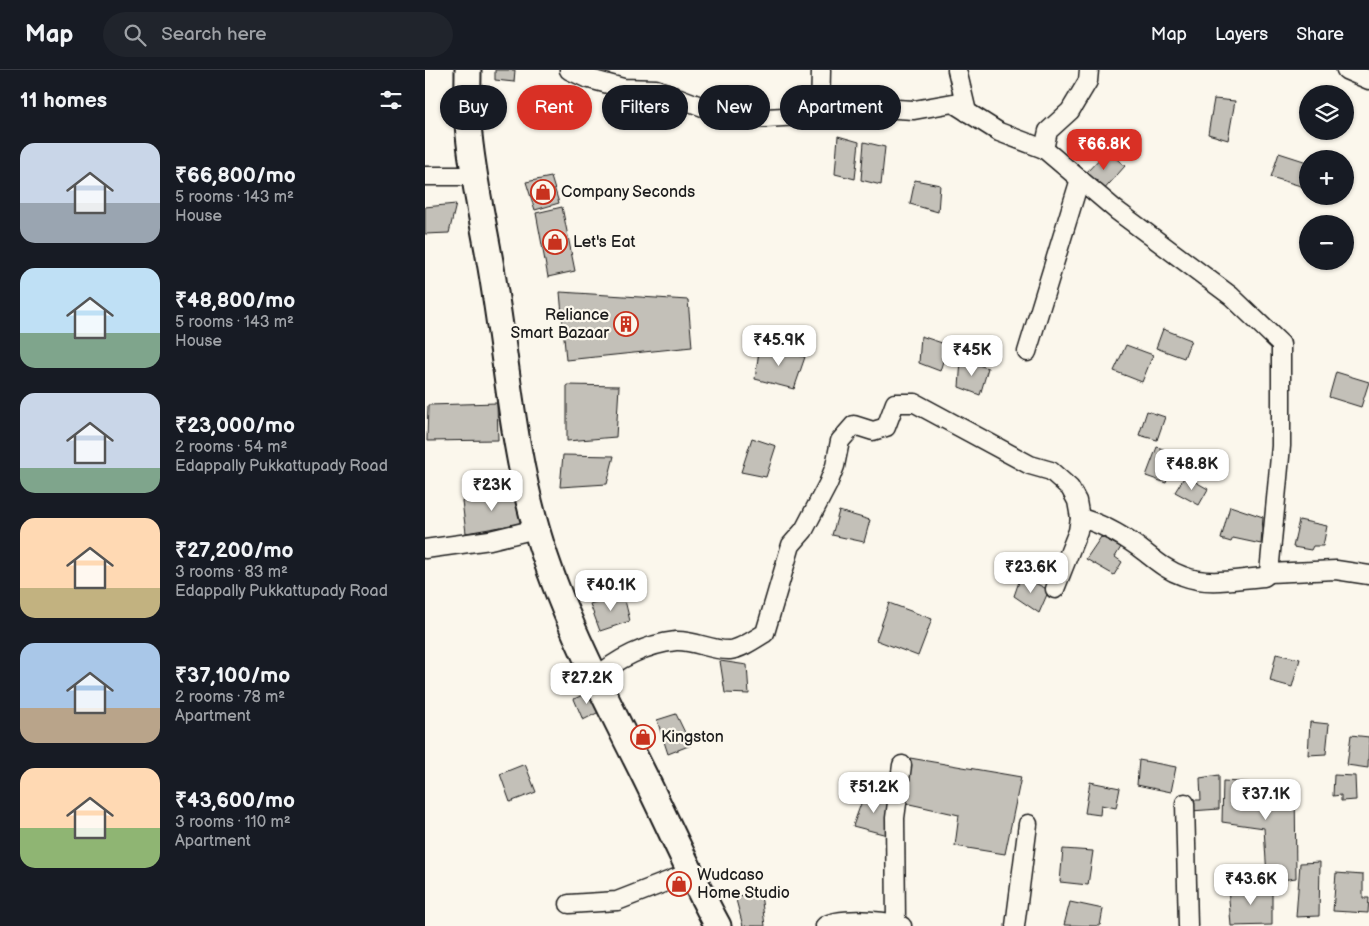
<!DOCTYPE html>
<meta charset="utf-8">
<style>
body{margin:0;font-family:"Balsamiq Sans",sans-serif;background:#20242c;color:#f1f3f6;height:100vh;display:flex;flex-direction:column;font-size:19px;white-space:nowrap}
*{box-sizing:border-box;margin:0}
p{font-size:16px;color:#9ea1a6}
.icon{flex:none;width:28px;height:28px;fill:none;stroke:currentColor;stroke-width:2;stroke-linecap:round;stroke-linejoin:round}
.map{position:relative;flex:1;overflow:hidden}
.details{display:flex;flex-direction:column;background:#171b24;width:425px}
.details>*{flex:none}
.guide{position:absolute;left:15px;top:15px;width:475px;height:45px;display:flex;gap:10px}
.tools{position:absolute;left:874px;top:15px;display:grid;gap:10px}
.tools a{display:grid;place-items:center;width:55px;height:55px;border-radius:50%;background:#171b24;box-shadow:0 1px 4px #0004;font-size:25px}
.price{position:absolute;translate:-50% -42px;padding:0 11px;border-radius:10px;background:#fff;color:#222;font-size:16px;line-height:32px;filter:drop-shadow(0 1px 2px #0008)}
.price::after{content:'';position:absolute;left:50%;top:30px;width:15px;height:11px;margin-left:-8px;background:inherit;clip-path:polygon(0 0,100% 0,50% 100%)}
.price.on{background:#d93025;color:#fff}
ul{padding:0;list-style:none}
li{display:flex;align-items:center;gap:15px;height:125px;padding:0 20px}
li span{display:grid;place-items:center;flex:none;width:140px;height:100px;border-radius:15px;color:#555}
li>.icon{margin-inline-start:auto}
span .icon{width:60px;height:60px;fill:#fffc;stroke-width:1}
li b{font-size:21px}
h2{display:flex;justify-content:space-between;align-items:center;height:60px;padding:0 20px;font-size:21px}
.tag{padding:0 18px;border-radius:22px;background:#171b24;box-shadow:0 1px 4px #0004;font-size:18px;line-height:45px}
.tag.on{background:#d93025;color:#fff}
header{display:flex;align-items:center;gap:30px;box-sizing:border-box;height:70px;padding:0 25px;background:#171b24;border-bottom:1px solid #363941}
header strong{font-size:24px}
nav{display:flex;gap:28px;margin-inline-start:auto;font-size:18px}
.search{width:350px;height:45px;background:#20242c;display:flex;align-items:center;gap:12px;box-sizing:border-box;padding:0 18px;border-radius:28px;color:#9ea1a6;font-size:19px}
main{display:flex;flex:1;min-height:0}
.map>svg:first-child{display:block}
.building{fill:#c3c0b8;stroke:#1c1c1c}
.lines{fill:none;stroke-linecap:round;stroke-linejoin:round}
.minor-casing{stroke:#1c1c1c;stroke-width:21}
.secondary-casing{stroke:#1c1c1c;stroke-width:29}
.minor{stroke:#fbf7ec;stroke-width:18}
.secondary{stroke:#fbf7ec;stroke-width:25}
.labels{text-anchor:middle;dominant-baseline:central;stroke-width:4.5;stroke-linejoin:round;paint-order:stroke}
.poi-label{font-size:16px;fill:#1c1c1c;stroke:#fbf7ec;text-anchor:start}
</style>
<header>
<strong>Map</strong>
<div class="search"><svg class="icon" aria-label="search" viewBox="0 0 24 24"><circle cx="10" cy="10" r="6"/><path d="M15 15l6 6"/></svg>Search here</div>
<nav><a>Map</a><a>Layers</a><a>Share</a></nav>
</header>
<main>
<section class="details">
<h2>11 homes<svg class="icon" aria-label="filters" viewBox="0 0 24 24"><path d="M4 7h16M4 17h16"/><circle cx="9" cy="7" r="2"/><circle cx="15" cy="17" r="2"/></svg></h2>
<ul>
<li><span style="background:linear-gradient(#c9d6e8 60%,#9aa5b1 0)"><svg class="icon" aria-label="home" viewBox="0 0 24 24"><path d="M3 11l9-7 9 7M6 9v11h12V9"/></svg></span><div><b>₹66,800/mo</b><p>5 rooms · 143 m²</p><p>House</p></div></li>
<li><span style="background:linear-gradient(#bfe0f5 65%,#7fa58c 0)"><svg class="icon" aria-label="home" viewBox="0 0 24 24"><path d="M3 11l9-7 9 7M6 9v11h12V9"/></svg></span><div><b>₹48,800/mo</b><p>5 rooms · 143 m²</p><p>House</p></div></li>
<li><span style="background:linear-gradient(#c9d6e8 75%,#7fa58c 0)"><svg class="icon" aria-label="home" viewBox="0 0 24 24"><path d="M3 11l9-7 9 7M6 9v11h12V9"/></svg></span><div><b>₹23,000/mo</b><p>2 rooms · 54 m²</p><p>Edappally Pukkattupady Road</p></div></li>
<li><span style="background:linear-gradient(#ffd9b3 70%,#c2b280 0)"><svg class="icon" aria-label="home" viewBox="0 0 24 24"><path d="M3 11l9-7 9 7M6 9v11h12V9"/></svg></span><div><b>₹27,200/mo</b><p>3 rooms · 83 m²</p><p>Edappally Pukkattupady Road</p></div></li>
<li><span style="background:linear-gradient(#a9c7e8 65%,#b9a48a 0)"><svg class="icon" aria-label="home" viewBox="0 0 24 24"><path d="M3 11l9-7 9 7M6 9v11h12V9"/></svg></span><div><b>₹37,100/mo</b><p>2 rooms · 78 m²</p><p>Apartment</p></div></li>
<li><span style="background:linear-gradient(#ffd9b3 60%,#8fb573 0)"><svg class="icon" aria-label="home" viewBox="0 0 24 24"><path d="M3 11l9-7 9 7M6 9v11h12V9"/></svg></span><div><b>₹43,600/mo</b><p>3 rooms · 110 m²</p><p>Apartment</p></div></li>
</ul>
</section>
<div class="map">
<svg width="944" height="856" viewBox="0 0 944 856">
<rect width="100%" height="100%" fill="#fbf7ec"/>
<filter id="ink" filterUnits="userSpaceOnUse"><feTurbulence type="fractalNoise" baseFrequency=".02" numOctaves="2"/><feDisplacementMap in="SourceGraphic" scale="10" xChannelSelector="R" yChannelSelector="G"/><feConvolveMatrix kernelMatrix="1 2 1 2 8 2 1 2 1" color-interpolation-filters="sRGB"/></filter>
<g filter="url(#ink)">
<g class="building">
<polygon points="70,0 90,0 89,12 70,10"/>
<polygon points="789,29 810,31 803,70 783,64"/>
<polygon points="413,66 434,72 430,109 410,104"/>
<polygon points="439,72 460,77 456,115 436,110"/>
<polygon points="682,81 700,96 677,122 658,106"/>
<polygon points="854,83 882,92 882,105 879,117 846,107"/>
<polygon points="126,107 134,133 110,140 101,112"/>
<polygon points="490,110 515,115 513,142 485,134"/>
<polygon points="31,134 24,163 0,164 0,137"/>
<polygon points="137,137 150,201 123,207 111,143"/>
<polygon points="135,222 263,230 267,277 141,290"/>
<polygon points="738,259 766,270 759,288 731,278"/>
<polygon points="496,266 523,275 515,301 494,293"/>
<polygon points="335,275 380,287 369,319 330,309"/>
<polygon points="701,275 728,285 717,312 689,301"/>
<polygon points="536,290 563,298 555,325 534,317"/>
<polygon points="911,302 944,312 936,337 904,327"/>
<polygon points="142,315 194,316 191,367 142,371"/>
<polygon points="72,333 73,370 2,371 3,335"/>
<polygon points="722,341 740,347 732,370 714,365"/>
<polygon points="327,368 351,376 341,407 316,402"/>
<polygon points="732,377 751,383 741,413 721,406"/>
<polygon points="138,385 189,386 182,414 135,417"/>
<polygon points="760,406 783,419 774,435 750,422"/>
<polygon points="92,420 99,453 41,463 37,431"/>
<polygon points="805,436 838,447 836,474 808,468 806,472 796,469"/>
<polygon points="414,441 445,450 439,472 407,465"/>
<polygon points="874,450 902,456 898,476 888,476 886,480 868,477"/>
<polygon points="676,467 696,477 690,487 697,492 689,505 661,489"/>
<polygon points="596,506 624,520 614,543 589,526"/>
<polygon points="168,509 171,522 156,527 152,512"/>
<polygon points="198,522 205,551 175,561 165,534"/>
<polygon points="464,533 507,549 493,586 451,570"/>
<polygon points="851,584 875,589 867,617 845,611"/>
<polygon points="295,591 322,595 324,624 300,623"/>
<polygon points="166,621 176,641 158,650 149,629"/>
<polygon points="251,644 266,675 243,684 232,650"/>
<polygon points="885,652 904,654 901,684 883,685"/>
<polygon points="926,665 944,667 943,698 922,695"/>
<polygon points="485,688 596,707 580,784 530,776 534,745 480,733"/>
<polygon points="714,690 751,697 746,722 712,715"/>
<polygon points="100,694 111,722 85,732 75,704"/>
<polygon points="794,705 794,739 766,741 767,730 776,730 775,708"/>
<polygon points="909,705 930,706 931,730 916,731 916,725 908,726"/>
<polygon points="798,711 870,715 871,808 856,810 842,807 839,758 797,752"/>
<polygon points="665,712 695,718 691,738 676,735 675,745 660,743"/>
<polygon points="439,725 466,725 462,765 428,756"/>
<polygon points="638,779 668,781 663,815 635,812"/>
<polygon points="895,792 894,846 871,847 875,793"/>
<polygon points="911,803 938,805 938,828 944,828 943,843 908,841"/>
<polygon points="803,816 847,816 847,855 806,856"/>
<polygon points="336,824 340,856 318,856 310,826"/>
<polygon points="645,832 678,839 675,856 639,855"/>
</g>
<g class="lines">
<defs>
<g id="minor">
<polyline points="144,0 161,8 198,18 231,19 278,37 320,49 395,45 454,38 489,40 528,33 574,62 619,79 691,140 806,226 856,274 856,376 844,503 911,500 944,505"/>
<polyline points="532,0 542,42"/>
<polyline points="921,0 944,10"/>
<polyline points="395,45 396,0"/>
<polyline points="619,79 623,61 645,41 663,11 664,0"/>
<polyline points="0,106 50,106"/>
<polyline points="602,282 655,109"/>
<path d="M 655,448 C 675,453 695,464 713,477 C 728,488 740,500 758,506 C 784,516 811,509 839,507 L 844,503"/>
<polyline points="0,479 65,470 111,459"/>
<path d="M 171,608 C 191,589 222,574 251,571 C 269,570 287,581 305,580 C 316,579 330,569 340,563 L 366,475 L 379,460 L 403,414 L 410,396 L 415,371 L 429,355 L 448,361 L 461,357 L 470,333 L 490,333 L 605,395 L 626,401 L 645,418 L 652,431 L 655,448 L 653,461 L 630,519"/>
<polyline points="760,733 763,856"/>
<polyline points="144,834 192,831 264,803"/>
<polyline points="471,853 470,748 477,695"/>
<path d="M 400,856 C 413,847 462,850 477,856"/>
<polyline points="590,856 603,754"/>
</g>
<path id="secondary" d="M 43,0 C 43,18 42,36 43,54 C 47,108 61,162 69,216 C 82,296 89,383 112,461 C 137,546 178,623 217,701 C 243,753 265,805 293,856"/>
</defs>
<use href="#minor" class="minor-casing"/>
<use href="#secondary" class="secondary-casing"/>
<use href="#minor" class="minor"/>
<use href="#secondary" class="secondary"/>
</g>
</g>
<defs>
<symbol id="shop-ring" viewBox="-11 -11 22 22"><circle r="9.5" fill="#fbf7ec" stroke="#c8321e" stroke-width="1.5"/><path d="M-5-2.5h2.3a2.7 3.5 0 0 1 5.4 0H5L5.5 6h-11ZM-1.5-2.5h3a1.5 2.3 0 0 0-3 0Z" fill="#c8321e"/></symbol>
<symbol id="building-ring" viewBox="-11 -11 22 22"><circle r="9.5" fill="#fbf7ec" stroke="#c8321e" stroke-width="1.5"/><path d="M-4-6H4V6H1V3H-1V6H-4ZM-2.5-4.3h1.7v1.8h-1.7ZM.8-4.3h1.7v1.8H.8ZM-2.5-1h1.7V.8h-1.7ZM.8-1h1.7V.8H.8Z" fill="#c8321e"/></symbol>
</defs>
<g fill-rule="evenodd">
<use href="#shop-ring" x="104" y="108" width="28" height="28"/>
<use href="#shop-ring" x="116" y="158" width="28" height="28"/>
<use href="#building-ring" x="187" y="240" width="28" height="28"/>
<use href="#shop-ring" x="204" y="653" width="28" height="28"/>
<use href="#shop-ring" x="240" y="800" width="28" height="28"/>
</g>
<g class="labels">
<g class="poi-label">
<text x="136" y="122">Company Seconds</text>
<text x="148" y="172">Let's Eat</text>
<text x="184" y="245" text-anchor="end">Reliance<tspan x="184" dy="18">Smart Bazaar</tspan></text>
<text x="236" y="667">Kingston</text>
<text x="272" y="805">Wudcaso<tspan x="272" dy="18">Home Studio</tspan></text>
</g>
</g>
</svg>
<div class="tools">
<a><svg class="icon" aria-label="layers" viewBox="0 0 24 24"><path d="M12 4l9 5-9 5-9-5zM3 14l9 5 9-5"/></svg></a>
<a>+</a>
<a>−</a>
</div>
<b class="price on" style="left:679px;top:101px">₹66.8K</b>
<b class="price" style="left:354px;top:297px">₹45.9K</b>
<b class="price" style="left:547px;top:307px">₹45K</b>
<b class="price" style="left:767px;top:421px">₹48.8K</b>
<b class="price" style="left:67px;top:442px">₹23K</b>
<b class="price" style="left:606px;top:524px">₹23.6K</b>
<b class="price" style="left:186px;top:542px">₹40.1K</b>
<b class="price" style="left:162px;top:635px">₹27.2K</b>
<b class="price" style="left:449px;top:744px">₹51.2K</b>
<b class="price" style="left:841px;top:751px">₹37.1K</b>
<b class="price" style="left:826px;top:836px">₹43.6K</b>
<div class="guide">
<a class="tag">Buy</a>
<a class="tag on">Rent</a>
<a class="tag">Filters</a>
<a class="tag">New</a>
<a class="tag">Apartment</a>
</div>
</div>
</main>
